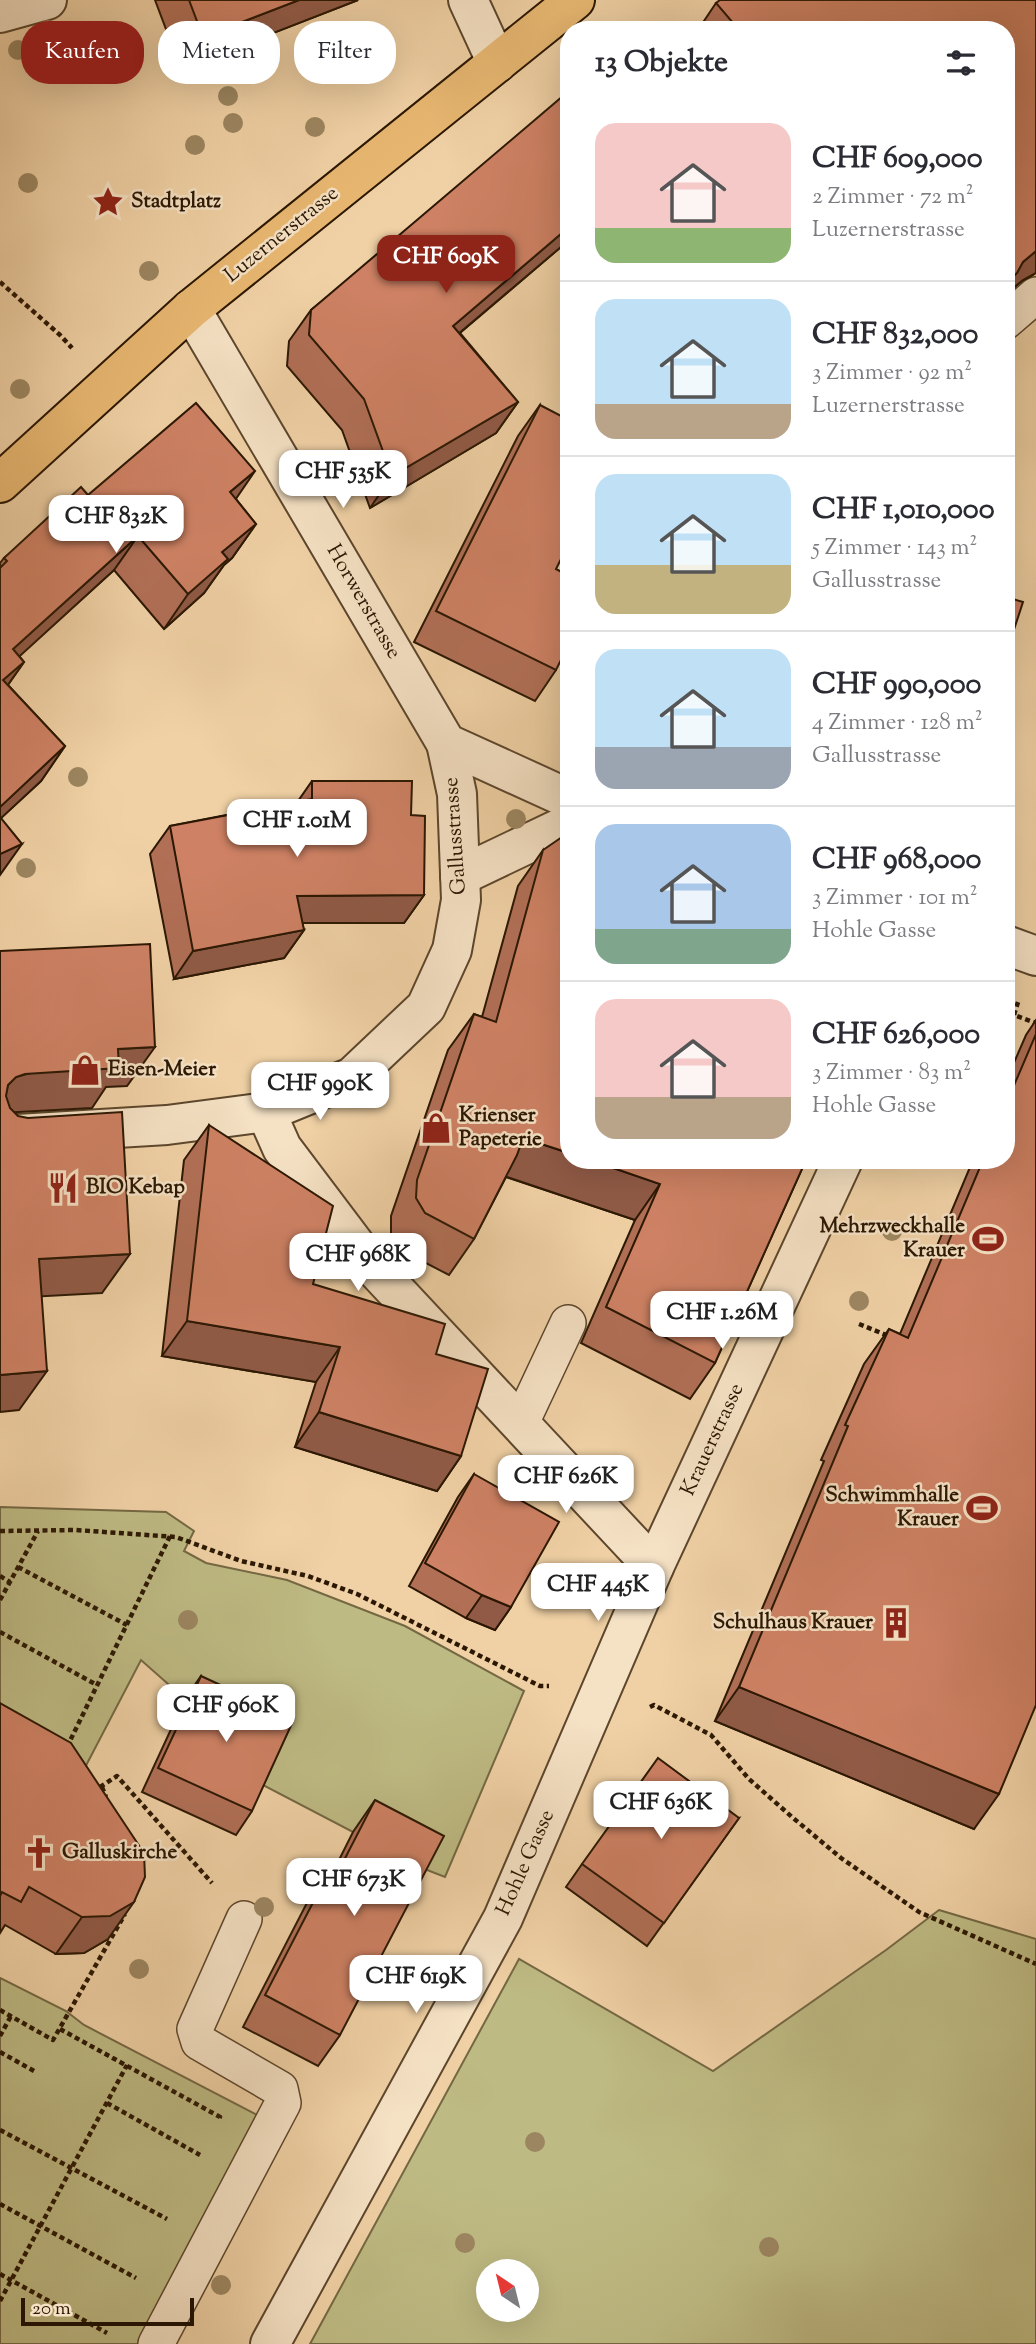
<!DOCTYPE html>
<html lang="de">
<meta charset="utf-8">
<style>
body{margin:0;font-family:"Sorts Mill Goudy",serif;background:#f2f2f3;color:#2b2b33;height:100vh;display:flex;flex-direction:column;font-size:26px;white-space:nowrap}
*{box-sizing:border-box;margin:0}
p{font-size:23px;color:#7c7c81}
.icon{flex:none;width:38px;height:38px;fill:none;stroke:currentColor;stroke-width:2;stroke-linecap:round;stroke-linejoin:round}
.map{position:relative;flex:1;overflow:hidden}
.side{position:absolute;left:560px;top:21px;width:455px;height:1148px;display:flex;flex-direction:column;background:#fff;border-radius:28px;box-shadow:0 7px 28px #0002}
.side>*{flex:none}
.top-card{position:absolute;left:21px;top:21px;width:434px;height:63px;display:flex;gap:14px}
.needle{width:46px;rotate:325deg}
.fabs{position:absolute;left:476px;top:2259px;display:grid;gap:14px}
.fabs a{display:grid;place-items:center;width:63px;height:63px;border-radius:50%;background:#fff;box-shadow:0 7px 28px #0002;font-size:35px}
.scale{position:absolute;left:21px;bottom:18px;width:173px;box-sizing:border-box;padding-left:7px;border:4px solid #2b1703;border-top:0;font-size:19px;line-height:24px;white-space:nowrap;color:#2b1703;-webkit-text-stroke:5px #f5e1c4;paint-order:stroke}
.price{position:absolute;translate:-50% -60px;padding:0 16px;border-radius:14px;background:#fff;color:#222;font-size:23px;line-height:46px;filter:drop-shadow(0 2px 4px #0008)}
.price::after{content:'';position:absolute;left:50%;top:42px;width:21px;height:16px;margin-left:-10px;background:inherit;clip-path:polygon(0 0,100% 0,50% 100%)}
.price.on{background:#8f2418;color:#fff}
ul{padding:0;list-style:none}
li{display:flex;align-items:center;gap:21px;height:175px;padding:0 35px}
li+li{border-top:2px solid #e1e1e2}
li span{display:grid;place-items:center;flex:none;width:196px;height:140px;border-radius:21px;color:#555}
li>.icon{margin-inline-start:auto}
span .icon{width:84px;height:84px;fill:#fffc;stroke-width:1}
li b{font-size:30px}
h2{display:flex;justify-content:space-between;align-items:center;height:84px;padding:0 35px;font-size:30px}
.tag{padding:0 24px;border-radius:28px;background:#fff;box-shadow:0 7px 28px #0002;font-size:24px;line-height:63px}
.tag.on{background:#8f2418;color:#fff}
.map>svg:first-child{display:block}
.green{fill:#beba83;stroke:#746843;stroke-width:2;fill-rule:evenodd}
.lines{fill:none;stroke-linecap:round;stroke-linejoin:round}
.service-casing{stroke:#5c462c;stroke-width:38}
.minor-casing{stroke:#5c462c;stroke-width:42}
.tertiary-casing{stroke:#5c462c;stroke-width:42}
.primary-casing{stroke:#2b1703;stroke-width:42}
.path{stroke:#2b1703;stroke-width:4.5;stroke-dasharray:5 3.5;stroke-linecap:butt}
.service{stroke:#f5e1c4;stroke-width:35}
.minor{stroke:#f5e1c4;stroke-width:38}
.tertiary{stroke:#f5e1c4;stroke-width:38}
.primary{stroke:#e8b872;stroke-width:38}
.tree{fill:#9c8661}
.wall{fill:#b16f56;stroke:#2b1703;stroke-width:2}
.shaded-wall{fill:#905a46;stroke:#2b1703;stroke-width:2}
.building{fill:#ce8164;stroke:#2b1703;stroke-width:2}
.labels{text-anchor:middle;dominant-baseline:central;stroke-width:5;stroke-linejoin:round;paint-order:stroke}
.poi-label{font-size:21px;font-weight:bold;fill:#2b1703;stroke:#f5e1c4;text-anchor:start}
.street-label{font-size:21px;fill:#2b1703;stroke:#f5e1c4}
</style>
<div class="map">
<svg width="1036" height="2344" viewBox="0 0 1036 2344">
<rect width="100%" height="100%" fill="#f0d1a5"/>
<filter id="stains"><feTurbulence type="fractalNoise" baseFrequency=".00286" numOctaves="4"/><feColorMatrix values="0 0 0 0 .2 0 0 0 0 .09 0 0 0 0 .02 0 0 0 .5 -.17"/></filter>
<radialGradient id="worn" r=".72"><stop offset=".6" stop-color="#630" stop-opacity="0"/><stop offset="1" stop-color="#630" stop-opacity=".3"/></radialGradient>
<g class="green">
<polygon points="0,1507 166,1512 194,1531 184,1551 206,1563 287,1580 405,1626 524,1691 445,1877 422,1868 259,1783 185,1699 141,1660 79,1779 0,1736"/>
<path d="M 939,1910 L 1036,1939 L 1036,2344 L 310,2344 L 519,1959 L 713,2071 L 886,1950 ZM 488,2272 L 527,2272 L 527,2310 L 488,2310 Z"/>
<polygon points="0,1978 66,2011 84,2025 257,2115 138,2344 0,2344"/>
</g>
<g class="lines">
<defs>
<g id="service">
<polyline points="1006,321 1036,295"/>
<polyline points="521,1423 568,1323"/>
<polyline points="156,2344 283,2103 280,2089 199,2042 195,2029 244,1919"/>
</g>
<g id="minor">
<polyline points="468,0 497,63"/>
<polyline points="0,13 47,0"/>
<polyline points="266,1112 282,1148 365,1258 654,1567"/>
<polyline points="270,2344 503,1918 654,1567 843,1160"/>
</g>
<g id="tertiary">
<polyline points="191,309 446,743 569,799"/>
<polyline points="460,876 569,824"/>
<polyline points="1006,945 1036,956"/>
<polyline points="0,1135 167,1125 266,1112 352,1077 426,1007 452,950 461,900 457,794 446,743"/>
</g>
<polyline id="primary" points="0,483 191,309 575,0"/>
</defs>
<use href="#service" class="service-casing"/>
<use href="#minor" class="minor-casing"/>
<use href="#tertiary" class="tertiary-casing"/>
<use href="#primary" class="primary-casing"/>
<g class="path">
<polyline points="0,282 60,335 72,348"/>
<polyline points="1006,427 1007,425"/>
<polyline points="1018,1002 1014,1015 1036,1023"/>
<polyline points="859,1324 891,1337"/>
<polyline points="0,1531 76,1530 176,1537 241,1561 308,1576 357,1594 540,1686 549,1686"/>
<polyline points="18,1567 127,1625"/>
<polyline points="0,1576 10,1582"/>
<polyline points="0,1600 38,1531"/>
<polyline points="0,1632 97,1685"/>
<polyline points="650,1707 654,1705 711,1735 749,1779 792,1817 841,1858 919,1912 1036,1964"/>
<polyline points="67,1747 170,1536"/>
<polyline points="100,1787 117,1776 212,1883"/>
<polyline points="102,1787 106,1797"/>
<polyline points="0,2010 53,2040 125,1914"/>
<polyline points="60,2029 220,2117 218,2120"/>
<polyline points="0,2036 11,2016"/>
<polyline points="0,2052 34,2071"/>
<polyline points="107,2103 200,2155"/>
<polyline points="0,2130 167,2219"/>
<polyline points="0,2204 136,2278"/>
<polyline points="0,2274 107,2333"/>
<polyline points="0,2301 127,2065"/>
</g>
<use href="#service" class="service"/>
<use href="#minor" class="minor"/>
<use href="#tertiary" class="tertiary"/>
<use href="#primary" class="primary"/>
</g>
<g class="tree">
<circle cx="48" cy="30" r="10"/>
<circle cx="18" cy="50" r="10"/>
<circle cx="82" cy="56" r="10"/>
<circle cx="228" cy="96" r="10"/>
<circle cx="233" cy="123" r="10"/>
<circle cx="315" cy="127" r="10"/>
<circle cx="195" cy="145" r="10"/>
<circle cx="28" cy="183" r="10"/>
<circle cx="149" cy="271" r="10"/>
<circle cx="20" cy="389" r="10"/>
<circle cx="78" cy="777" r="10"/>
<circle cx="516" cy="819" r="10"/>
<circle cx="26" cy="868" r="10"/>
<circle cx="892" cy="1231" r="10"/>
<circle cx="859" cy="1301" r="10"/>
<circle cx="188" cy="1620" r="10"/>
<circle cx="264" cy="1907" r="10"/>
<circle cx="139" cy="1969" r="10"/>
<circle cx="535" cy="2142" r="10"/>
<circle cx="465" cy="2243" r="10"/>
<circle cx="769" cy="2247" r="10"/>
<circle cx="221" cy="2285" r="10"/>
</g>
<g class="wall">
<polygon points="155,0 358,0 181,69"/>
<polygon points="1036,0 1033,275 1023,280 1006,294 1006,30 698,30 716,3"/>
<polygon points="569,103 569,242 568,241 460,333 518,402 496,433 370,508 342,430 287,366 289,341 311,310"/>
<polygon points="540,405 556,569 556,670 535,701 414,642 518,436"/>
<polygon points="88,495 236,499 256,524 232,558 224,565 204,593 164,629 114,570 19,656 24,662 8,685 65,746 41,781 1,818 0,875 0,563 4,558"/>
<polygon points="312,781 411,815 424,895 404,923 302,923 304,930 284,958 174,979 150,854 170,826 298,801"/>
<polygon points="543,850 569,1160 806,1160 715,1363 690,1399 581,1343 635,1220 506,1177 474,1239 449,1275 399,1249 391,1234 391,1216 448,1050 474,1014 482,1017 518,886"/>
<polygon points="1036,1020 1036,1705 974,1829 715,1721 824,1461 821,1460 864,1364 889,1329 900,1334 973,1160 1006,1160 1006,1081 1026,1035"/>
<polygon points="209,1125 313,1284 436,1354 461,1456 437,1491 295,1447 316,1382 162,1356 184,1160"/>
<polygon points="474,1474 511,1607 495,1630 466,1618 409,1586 458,1497"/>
<polygon points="201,1676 252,1811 236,1835 142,1792 185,1699"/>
<polygon points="0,1703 108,1939 84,1953 56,1954 5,1925 0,1933"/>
<polygon points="375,1800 340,2035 318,2066 243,2027 311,1895 333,1864 336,1866 353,1832"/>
<polygon points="739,1818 647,1946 566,1887 582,1864"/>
</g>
<g class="shaded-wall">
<polygon points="299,0 358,0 181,69 203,37"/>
<polygon points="569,227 569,239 568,241 431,357 453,326"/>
<polygon points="1036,251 1036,273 1023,280 1006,294 1006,283 1023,262"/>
<polygon points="518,402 496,433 370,508 392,476"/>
<polygon points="255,471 231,506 230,492"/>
<polygon points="256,524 232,558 224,565 204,593 164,629 188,594 222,552"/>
<polygon points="138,536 114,570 0,674 13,649"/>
<polygon points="24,662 0,696 3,680"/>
<polygon points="65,746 41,781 0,819 0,807"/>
<polygon points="22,844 0,875 0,854"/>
<polygon points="424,895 404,923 278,923 297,896"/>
<polygon points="304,930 284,958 174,979 193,951"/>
<polygon points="155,1047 127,1086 106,1087 92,1108 0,1113 8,1085 16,1077 118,1049"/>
<polygon points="523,1138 569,1153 569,1160 590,1160 660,1184 635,1220 498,1174"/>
<polygon points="130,1254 102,1293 11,1298 39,1259"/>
<polygon points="187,1321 340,1347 316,1382 162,1356"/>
<polygon points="47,1371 19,1410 0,1412 0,1375"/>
<polygon points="319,1412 461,1456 437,1491 295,1447"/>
<polygon points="482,1595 511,1607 495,1630 466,1618"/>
<polygon points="739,1687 999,1794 974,1829 715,1721"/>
<polygon points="134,1902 108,1939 84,1953 56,1954 82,1917"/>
</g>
<g class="building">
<polygon points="189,0 299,0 203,37"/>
<polygon points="720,0 1036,0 1036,251 1023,262 1017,273 1008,281 1006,280 1006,30 739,30 716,3"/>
<polygon points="563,96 569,103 569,227 453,326 518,402 392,476 364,399 309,335 311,310"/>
<polygon points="196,403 255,471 230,492 256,524 222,552 228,559 188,594 138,536 13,649 24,662 3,680 65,746 0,807 0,568 7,561 4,558 81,487 88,495"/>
<polygon points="540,405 569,420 569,543 556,569 569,576 569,644 556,670 436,611"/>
<polygon points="1006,597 1023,602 1006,654"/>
<polygon points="312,781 412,781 411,815 425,816 424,895 297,896 304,930 193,951 170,826 312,799"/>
<polygon points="0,817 22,844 0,854"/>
<polygon points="565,835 569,835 569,1153 523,1138 517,1155 474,1239 425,1213 416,1198 417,1180 474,1014 496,1022 543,850"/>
<polygon points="150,944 155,1047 118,1049 119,1068 25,1074 16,1077 8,1085 6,1096 10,1108 18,1116 28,1118 122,1112 130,1254 39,1259 47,1371 0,1375 0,951"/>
<polygon points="1036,1034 1036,1705 999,1794 739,1687 848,1426 845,1425 889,1329 908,1338 983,1160 1006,1160 1006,1104"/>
<polygon points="209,1125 333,1206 313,1284 445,1324 436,1354 488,1369 461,1456 319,1412 340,1347 187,1321"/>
<polygon points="590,1160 806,1160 715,1363 606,1307 660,1184"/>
<polygon points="474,1474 559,1522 511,1607 482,1595 425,1563"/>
<polygon points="201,1676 294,1719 252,1811 158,1768"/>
<polygon points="0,1703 71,1743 144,1853 145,1877 134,1902 110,1916 82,1917 29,1887 21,1902 2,1892 0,1896"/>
<polygon points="658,1758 739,1818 664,1923 582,1864"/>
<polygon points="375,1800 444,1836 340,2035 265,1995 333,1864 340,1868"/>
</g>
<defs>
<symbol id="sight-bare" viewBox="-9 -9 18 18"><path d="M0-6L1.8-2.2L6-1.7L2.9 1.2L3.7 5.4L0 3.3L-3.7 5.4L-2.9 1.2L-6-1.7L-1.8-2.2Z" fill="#8f2418" stroke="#f5e1c4" stroke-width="2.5" paint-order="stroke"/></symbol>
<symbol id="shop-bare" viewBox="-9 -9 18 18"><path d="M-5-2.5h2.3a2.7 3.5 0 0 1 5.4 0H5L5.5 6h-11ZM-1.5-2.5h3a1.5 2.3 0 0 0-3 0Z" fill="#8f2418" stroke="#f5e1c4" stroke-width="2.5" paint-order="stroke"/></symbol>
<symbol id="restaurant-bare" viewBox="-9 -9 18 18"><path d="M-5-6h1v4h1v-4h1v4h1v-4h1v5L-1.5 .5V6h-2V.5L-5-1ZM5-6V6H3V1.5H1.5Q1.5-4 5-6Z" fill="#8f2418" stroke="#f5e1c4" stroke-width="2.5" paint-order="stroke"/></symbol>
<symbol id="stadium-bare" viewBox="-9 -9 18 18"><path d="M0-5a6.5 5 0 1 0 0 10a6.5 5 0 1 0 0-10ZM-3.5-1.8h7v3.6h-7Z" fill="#8f2418" stroke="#f5e1c4" stroke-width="2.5" paint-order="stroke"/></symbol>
<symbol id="building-bare" viewBox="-9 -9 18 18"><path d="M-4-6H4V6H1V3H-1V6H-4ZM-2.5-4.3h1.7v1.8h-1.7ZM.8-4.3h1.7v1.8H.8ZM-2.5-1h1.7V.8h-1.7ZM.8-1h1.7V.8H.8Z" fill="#8f2418" stroke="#f5e1c4" stroke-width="2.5" paint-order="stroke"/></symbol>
<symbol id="church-bare" viewBox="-9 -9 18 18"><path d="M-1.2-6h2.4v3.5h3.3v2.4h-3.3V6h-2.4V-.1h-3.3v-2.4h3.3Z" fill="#8f2418" stroke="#f5e1c4" stroke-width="2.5" paint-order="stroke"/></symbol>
</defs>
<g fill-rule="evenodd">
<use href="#sight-bare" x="86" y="180" width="44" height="44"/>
<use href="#shop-bare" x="63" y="1048" width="44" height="44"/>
<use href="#shop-bare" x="414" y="1106" width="44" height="44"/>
<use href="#restaurant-bare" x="41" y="1166" width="44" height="44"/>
<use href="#stadium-bare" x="966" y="1217" width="44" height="44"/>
<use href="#stadium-bare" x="960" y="1486" width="44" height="44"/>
<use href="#building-bare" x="874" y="1601" width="44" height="44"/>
<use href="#church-bare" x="17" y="1831" width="44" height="44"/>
</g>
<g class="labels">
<g class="poi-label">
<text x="131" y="202">Stadtplatz</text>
<text x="108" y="1070">Eisen-Meier</text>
<text x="459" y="1116">Krienser<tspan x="459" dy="24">Papeterie</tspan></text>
<text x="86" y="1188">BIO Kebap</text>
<text x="965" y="1227" text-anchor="end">Mehrzweckhalle<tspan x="965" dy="24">Krauer</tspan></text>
<text x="959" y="1496" text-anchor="end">Schwimmhalle<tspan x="959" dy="24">Krauer</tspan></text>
<text x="873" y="1623" text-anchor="end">Schulhaus Krauer</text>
<text x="62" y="1853">Galluskirche</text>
</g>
<g class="street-label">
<text transform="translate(282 235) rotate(-39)">Luzernerstrasse</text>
<text transform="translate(363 602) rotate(60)">Horwerstrasse</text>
<text transform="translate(456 836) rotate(-94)">Gallusstrasse</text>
<text transform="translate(713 1440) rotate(-65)">Krauerstrasse</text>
<text transform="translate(526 1863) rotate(-66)">Hohle Gasse</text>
</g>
</g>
<rect width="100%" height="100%" filter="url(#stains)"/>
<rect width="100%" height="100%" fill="url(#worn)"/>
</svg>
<div class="fabs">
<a><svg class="needle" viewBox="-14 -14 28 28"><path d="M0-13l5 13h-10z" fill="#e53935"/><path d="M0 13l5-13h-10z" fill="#7c7c81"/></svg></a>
</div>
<div class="scale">20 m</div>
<b class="price on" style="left:446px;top:295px">CHF 609K</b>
<b class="price" style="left:343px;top:510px">CHF 535K</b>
<b class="price" style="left:116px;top:555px">CHF 832K</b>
<b class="price" style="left:297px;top:859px">CHF 1.01M</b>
<b class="price" style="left:320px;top:1122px">CHF 990K</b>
<b class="price" style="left:358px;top:1293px">CHF 968K</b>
<b class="price" style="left:722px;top:1351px">CHF 1.26M</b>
<b class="price" style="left:566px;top:1515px">CHF 626K</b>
<b class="price" style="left:598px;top:1623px">CHF 445K</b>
<b class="price" style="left:226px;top:1744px">CHF 960K</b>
<b class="price" style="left:661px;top:1841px">CHF 636K</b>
<b class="price" style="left:354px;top:1918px">CHF 673K</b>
<b class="price" style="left:416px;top:2015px">CHF 619K</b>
<div class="top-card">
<a class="tag on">Kaufen</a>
<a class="tag">Mieten</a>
<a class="tag">Filter</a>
</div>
<section class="side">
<h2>13 Objekte<svg class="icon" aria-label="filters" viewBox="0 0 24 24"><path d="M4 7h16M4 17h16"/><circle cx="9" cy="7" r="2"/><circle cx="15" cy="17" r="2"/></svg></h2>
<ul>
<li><span style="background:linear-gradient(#f6c9c9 75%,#8fb573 0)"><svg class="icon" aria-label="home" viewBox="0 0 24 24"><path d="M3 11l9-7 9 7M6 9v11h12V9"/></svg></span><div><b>CHF 609,000</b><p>2 Zimmer · 72 m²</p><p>Luzernerstrasse</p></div></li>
<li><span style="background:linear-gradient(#bfe0f5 75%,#b9a48a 0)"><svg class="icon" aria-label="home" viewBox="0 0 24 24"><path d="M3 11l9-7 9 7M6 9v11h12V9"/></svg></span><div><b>CHF 832,000</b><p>3 Zimmer · 92 m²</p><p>Luzernerstrasse</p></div></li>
<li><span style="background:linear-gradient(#bfe0f5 65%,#c2b280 0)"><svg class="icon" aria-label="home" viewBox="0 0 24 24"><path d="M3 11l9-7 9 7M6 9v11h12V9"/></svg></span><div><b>CHF 1,010,000</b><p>5 Zimmer · 143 m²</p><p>Gallusstrasse</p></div></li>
<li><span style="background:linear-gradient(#bfe0f5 70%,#9aa5b1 0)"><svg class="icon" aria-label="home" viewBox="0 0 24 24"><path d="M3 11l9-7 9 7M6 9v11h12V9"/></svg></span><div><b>CHF 990,000</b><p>4 Zimmer · 128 m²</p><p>Gallusstrasse</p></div></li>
<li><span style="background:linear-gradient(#a9c7e8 75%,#7fa58c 0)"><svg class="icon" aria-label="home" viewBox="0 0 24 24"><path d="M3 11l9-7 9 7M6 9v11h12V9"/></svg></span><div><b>CHF 968,000</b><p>3 Zimmer · 101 m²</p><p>Hohle Gasse</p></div></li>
<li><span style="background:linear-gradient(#f6c9c9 70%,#b9a48a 0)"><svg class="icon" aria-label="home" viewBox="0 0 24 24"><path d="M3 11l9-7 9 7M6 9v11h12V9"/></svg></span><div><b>CHF 626,000</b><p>3 Zimmer · 83 m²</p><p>Hohle Gasse</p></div></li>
</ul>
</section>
</div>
